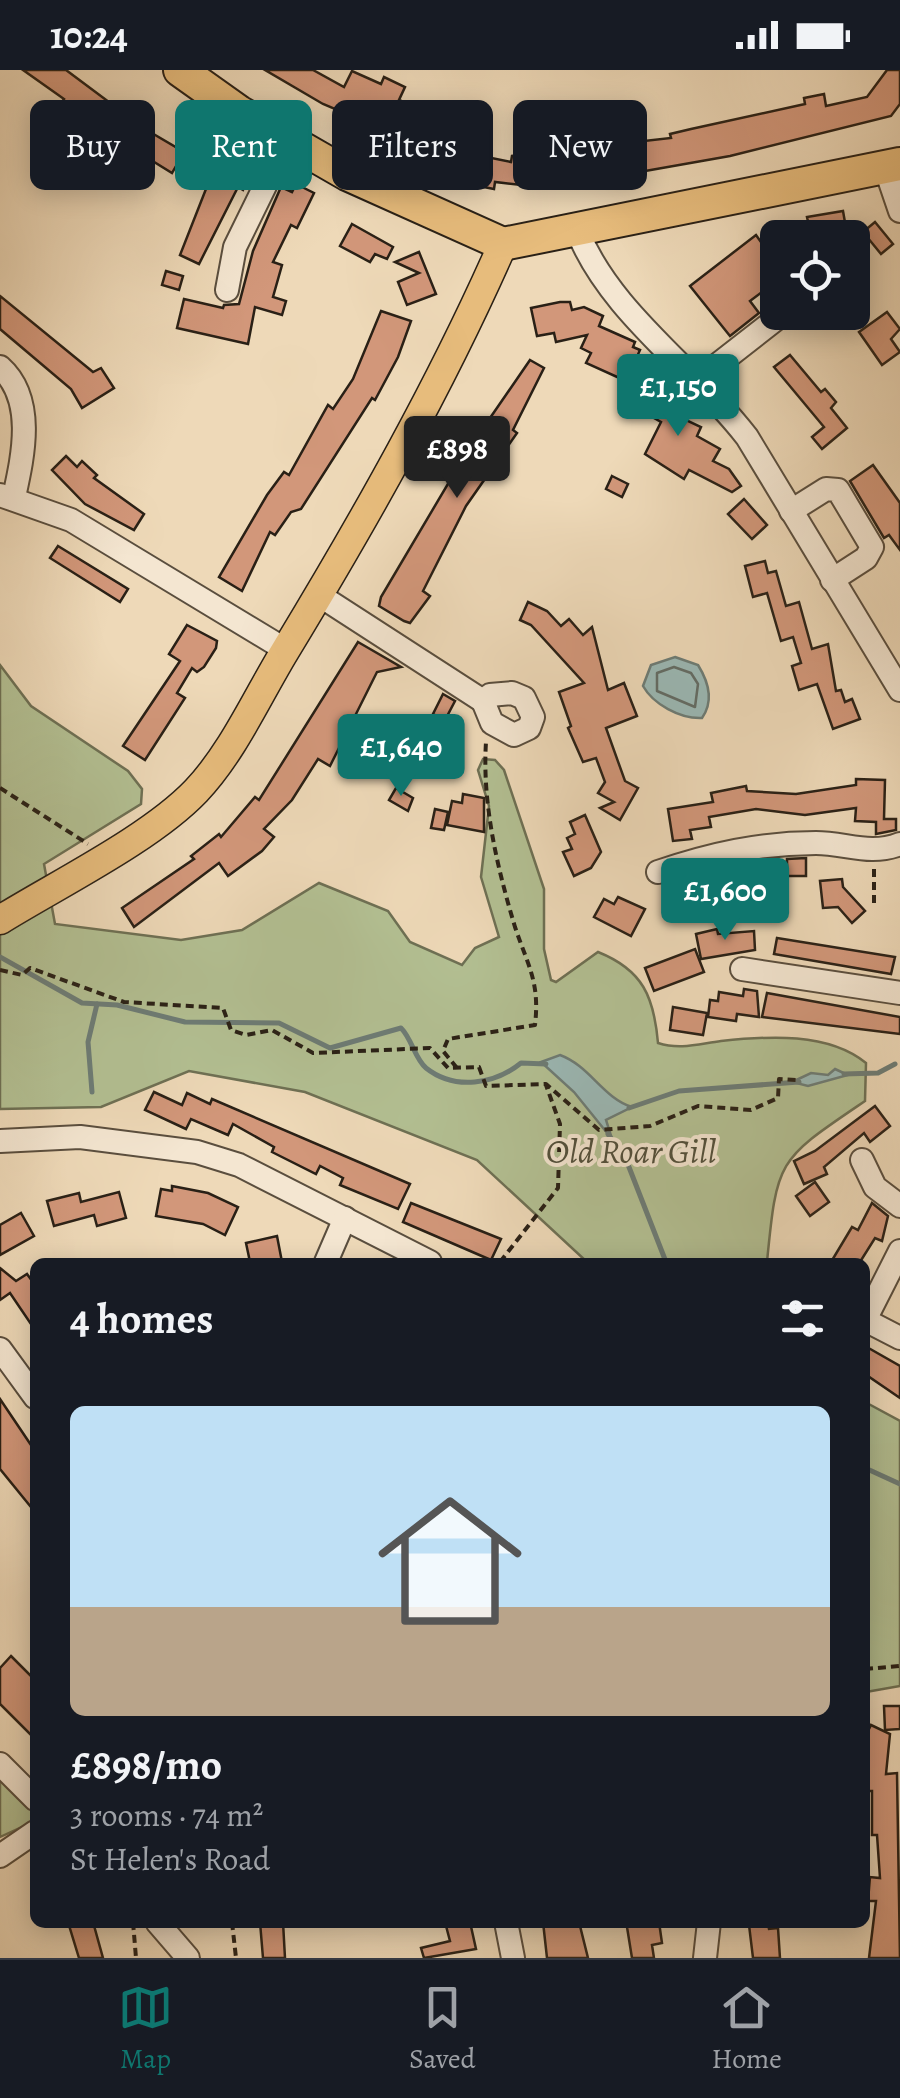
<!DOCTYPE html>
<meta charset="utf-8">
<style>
body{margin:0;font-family:Alegreya,serif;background:#242831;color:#f1f3f6;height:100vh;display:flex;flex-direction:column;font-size:38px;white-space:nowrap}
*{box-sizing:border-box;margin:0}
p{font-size:32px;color:#9ea1a6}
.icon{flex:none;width:55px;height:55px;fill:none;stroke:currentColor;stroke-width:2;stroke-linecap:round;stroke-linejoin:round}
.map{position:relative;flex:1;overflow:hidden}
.drawer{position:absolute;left:30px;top:1188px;width:840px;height:670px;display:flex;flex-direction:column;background:#171b24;border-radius:15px;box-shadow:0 5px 25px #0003}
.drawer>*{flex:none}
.top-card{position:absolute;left:30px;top:30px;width:840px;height:90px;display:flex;gap:20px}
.tools{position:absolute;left:760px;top:150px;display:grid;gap:20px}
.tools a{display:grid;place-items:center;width:110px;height:110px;border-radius:15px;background:#171b24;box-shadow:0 5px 25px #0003;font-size:50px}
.price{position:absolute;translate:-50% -85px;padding:0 22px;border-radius:10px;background:#0f766e;color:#fff;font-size:32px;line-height:65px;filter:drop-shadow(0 2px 5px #0008)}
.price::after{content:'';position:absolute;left:50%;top:60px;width:30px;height:22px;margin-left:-15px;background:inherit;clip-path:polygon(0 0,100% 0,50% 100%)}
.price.on{background:#222;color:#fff}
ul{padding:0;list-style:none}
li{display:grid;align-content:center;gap:20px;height:530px;padding:0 40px}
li+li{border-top:2px solid #363941}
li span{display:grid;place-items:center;height:310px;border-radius:15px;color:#555}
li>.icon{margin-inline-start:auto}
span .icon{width:180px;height:180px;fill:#fffc;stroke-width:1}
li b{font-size:42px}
h2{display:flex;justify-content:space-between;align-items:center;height:120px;padding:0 40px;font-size:42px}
.pill{padding:0 35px;border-radius:15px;background:#171b24;box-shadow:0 5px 25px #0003;font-size:35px;line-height:90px}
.pill.on{background:#0f766e;color:#fff}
.status{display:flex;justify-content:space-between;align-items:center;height:70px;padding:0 50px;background:#171b24;direction:ltr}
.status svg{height:28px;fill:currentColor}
.tabs{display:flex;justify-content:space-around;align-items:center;height:140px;border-top:2px solid #363941;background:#171b24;font-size:28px;color:#9ea1a6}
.tabs a{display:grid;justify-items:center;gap:5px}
.tabs .on{color:#0f766e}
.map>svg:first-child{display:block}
.green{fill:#b3c093;stroke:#6e7054;stroke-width:2.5}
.water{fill:#9bb9b6;stroke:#6d7c76;stroke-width:2.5}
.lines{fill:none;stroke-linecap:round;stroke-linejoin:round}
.shore{stroke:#626c66;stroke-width:2.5}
.stream{stroke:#6d7c76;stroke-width:5}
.building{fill:#d2977a;stroke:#292016;stroke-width:2.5}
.minor-casing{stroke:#5a4e3e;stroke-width:26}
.major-casing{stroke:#292016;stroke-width:31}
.highway-casing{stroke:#292016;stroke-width:36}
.path{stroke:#292016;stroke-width:4;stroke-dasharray:8 5;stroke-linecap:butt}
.minor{stroke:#f4e6d1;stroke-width:22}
.major{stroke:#e7bc7c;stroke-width:28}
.highway{stroke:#e7bc7c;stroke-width:32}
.labels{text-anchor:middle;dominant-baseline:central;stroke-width:8;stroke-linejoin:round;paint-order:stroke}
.park-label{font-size:35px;font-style:italic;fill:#52503c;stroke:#f4e6d1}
</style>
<div class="status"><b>10:24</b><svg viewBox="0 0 49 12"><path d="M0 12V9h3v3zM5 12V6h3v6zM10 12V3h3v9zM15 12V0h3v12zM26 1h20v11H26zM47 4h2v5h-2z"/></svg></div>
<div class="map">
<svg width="900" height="1888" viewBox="0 0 900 1888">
<rect width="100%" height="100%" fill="#eed9b8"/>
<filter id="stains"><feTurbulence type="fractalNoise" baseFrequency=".002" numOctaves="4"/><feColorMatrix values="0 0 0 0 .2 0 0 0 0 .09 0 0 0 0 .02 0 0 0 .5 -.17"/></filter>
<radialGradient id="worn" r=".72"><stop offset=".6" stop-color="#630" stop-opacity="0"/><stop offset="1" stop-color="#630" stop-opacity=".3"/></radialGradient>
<g class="green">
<path d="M 0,595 L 31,636 L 128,701 L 142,719 L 141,734 L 44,794 L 55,854 L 181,870 L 242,860 L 319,813 L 388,841 L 410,872 L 462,895 L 475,878 L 499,867 L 481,807 L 489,736 L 478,700 L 483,689 L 495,690 L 504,700 L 544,819 L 544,879 L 551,910 L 556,912 L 598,882 C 643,900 654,927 658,973 C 680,980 698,974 721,971 C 768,966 828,962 866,993 L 865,1031 C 778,1090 777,1088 767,1192 L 587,1192 L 477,1090 L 305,1022 L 189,1001 L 101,1037 L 0,1039 Z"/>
<polygon points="865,1332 900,1351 900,1616 866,1622"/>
<polygon points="0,1707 34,1740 31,1753 0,1767"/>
</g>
<g class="water">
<path d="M 675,587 L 698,595 C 708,611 714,631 702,648 C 680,649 653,634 643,616 L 651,595 Z"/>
<path d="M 560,985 C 590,996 603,1028 632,1037 L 606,1050 L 612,1069 L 574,1022 L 541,992 Z"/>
<polygon points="835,999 848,1005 808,1016 792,1012 811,1003 828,1005"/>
</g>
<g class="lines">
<polygon class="shore" points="674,597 691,603 698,614 695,637 657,621 657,603"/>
<g class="stream">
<path d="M 0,887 L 82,933 L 117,935 L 185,952 L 279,953 L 330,978 L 401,958 C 412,969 415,989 426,998 C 455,1021 495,1014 521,993 L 546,994"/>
<polyline points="844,1004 878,1003 895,994"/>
<polyline points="92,1022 88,972 97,934"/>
<polyline points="629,1038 679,1021 799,1012"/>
<polyline points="608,1064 627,1092 666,1192"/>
<polyline points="865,1398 900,1414"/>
</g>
</g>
<g class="building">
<polygon points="23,0 66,0 145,59 184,82 172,103 91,53 84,62 71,53 76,46 60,35 64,29"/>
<polygon points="265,0 313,0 344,17 352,1 381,14 384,7 405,17 399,30 432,45 428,61 457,72 464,77 462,82 511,92 512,86 671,68 670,64 691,59 805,34 804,28 824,24 826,36 867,27 887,0 900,0 900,34 891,46 730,86 549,118 495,112 494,119 468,114 470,106 431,96 432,80 323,34"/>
<polygon points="217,91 249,106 243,120 238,117 199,194 180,185"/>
<polygon points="296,114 314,123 297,158 291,155 273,192 282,195 273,227 286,231 282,245 255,237 248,274 177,258 184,229 223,238 224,235 239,234 253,181 281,117 292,122"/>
<polygon points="843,141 846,158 811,165 807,147"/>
<polygon points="875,152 893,174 881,184 863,162"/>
<polygon points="352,154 393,177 387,189 375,184 370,192 340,176"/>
<polygon points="756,165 768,182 778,175 778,210 750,231 759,243 730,266 690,216"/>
<polygon points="419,182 436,224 407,235 398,212 419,203 395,192"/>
<polygon points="166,201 183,206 179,220 162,215"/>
<polygon points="0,226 93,302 101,298 114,318 82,338 71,319 0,259"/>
<polygon points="560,232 570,232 572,240 584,237 603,246 599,256 635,272 633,277 640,280 626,311 586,293 591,283 581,278 587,265 556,272 554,263 537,266 531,238"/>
<polygon points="381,241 411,251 398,287 375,330 372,328 301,439 291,442 275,465 270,462 242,521 219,507 267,425 284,402 289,405 328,335 333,339 353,309"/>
<polygon points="887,242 900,259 891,269 900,282 882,295 859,262"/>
<polygon points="790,285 821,322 825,319 836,332 831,338 847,358 822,379 812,367 824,357 774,297"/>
<polygon points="530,290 544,298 513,360 517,363 466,436 423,521 430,526 410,553 404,551 379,536 381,527 468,380"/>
<polygon points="636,307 666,325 663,330 677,336 673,344 701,357 697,366 720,379 713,391 729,399 741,416 732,422 689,400 684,409 645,384 661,352 622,330"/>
<polygon points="66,386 77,397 82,391 97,405 94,408 144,444 134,460 85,434 52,400"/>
<polygon points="873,395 900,433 900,480 889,465 884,468 850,411"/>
<polygon points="612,406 628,414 622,427 606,419"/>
<polygon points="744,429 767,455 752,469 728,444"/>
<polygon points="58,476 128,519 120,532 50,488"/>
<polygon points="765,491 768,503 776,501 786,536 799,532 812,579 828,574 836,621 841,620 845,632 852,629 860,649 833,659 817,614 799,620 792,596 801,593 793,567 781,571 767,523 753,527 745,496"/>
<polygon points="528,532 547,541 561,556 569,549 583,565 592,557 608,620 624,613 637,646 606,658 625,711 638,718 620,750 600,738 614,732 598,723 605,712 596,688 583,692 568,658 571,656 559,622 584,613 531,555 520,550"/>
<polygon points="187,555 217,571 216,578 204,597 197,602 192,598 177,623 185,628 145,690 123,676 180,591 169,584"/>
<polygon points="358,572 401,597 377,602 330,696 318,689 292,730 264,759 274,767 262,781 228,806 219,793 134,857 122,838 194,789 191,786 219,764 221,767 255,727 259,730"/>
<polygon points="443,624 455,631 445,650 433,644"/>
<polygon points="856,709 885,710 884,749 896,749 896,760 876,764 876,752 855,751 856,738 805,745 756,739 709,747 711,757 690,760 692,769 673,771 668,739 713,732 711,723 746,716 747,721 796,724 856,715"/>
<polygon points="396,718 413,728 408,741 389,730"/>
<polygon points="463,724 484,728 484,762 447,755 452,731 462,733"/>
<polygon points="435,739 448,742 444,760 431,758"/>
<polygon points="585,745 601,782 591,798 574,806 563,782 572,779 567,768 575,764 570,752"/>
<polygon points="806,788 806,806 787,806 787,789"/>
<polygon points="766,792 786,792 786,821 750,821 750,827 720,824 722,806 732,807 733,797 766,800"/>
<polygon points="842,809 843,817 865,841 852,853 838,837 823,838 820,811"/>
<polygon points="618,827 645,839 631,866 594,847 604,829 614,834"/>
<polygon points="717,859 718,864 754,861 755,880 701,889 696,864"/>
<polygon points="777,868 895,887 891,904 774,884"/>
<polygon points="695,879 704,902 654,921 645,898"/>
<polygon points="744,919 757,921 759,947 737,944 736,951 708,947 710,930 718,931 719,922 743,926"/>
<polygon points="767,923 900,947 900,964 762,947"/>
<polygon points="673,937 707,943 703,965 670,960"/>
<polygon points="154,1022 182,1035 187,1023 210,1034 212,1029 410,1114 398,1139 340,1115 343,1108 320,1096 316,1104 272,1082 274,1077 233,1054 228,1065 191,1049 186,1059 145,1040"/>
<polygon points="875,1036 890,1056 870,1072 864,1063 824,1097 827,1104 804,1114 794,1091 815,1081"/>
<polygon points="815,1112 829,1132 810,1146 796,1126"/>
<polygon points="172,1116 208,1123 238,1137 225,1165 203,1154 156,1146 161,1119 172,1121"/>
<polygon points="119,1122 126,1148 97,1156 94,1145 54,1156 47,1131 79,1123 81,1132"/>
<polygon points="411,1133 501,1169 491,1190 403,1152"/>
<polygon points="872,1133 888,1146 882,1171 875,1168 860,1192 831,1192 852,1157 858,1160"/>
<polygon points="21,1143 34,1166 0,1185 0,1155"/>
<polygon points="277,1166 282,1192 250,1192 246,1173"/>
<polygon points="0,1198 16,1211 27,1204 35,1215 35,1260 10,1223 0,1230"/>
<polygon points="865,1276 900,1296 900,1328 865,1304"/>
<polygon points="0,1329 35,1381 35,1442 0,1399"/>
<polygon points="11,1586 35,1610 35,1669 0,1634 0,1598"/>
<polygon points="884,1636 900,1636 900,1659 885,1660"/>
<polygon points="871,1655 890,1664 886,1704 897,1703 900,1888 869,1888 876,1831 868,1831 870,1807 880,1808 877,1765 872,1765 872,1721 865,1721 865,1667"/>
<polygon points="68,1852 93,1852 103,1888 79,1888"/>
<polygon points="260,1852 283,1852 285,1888 263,1888"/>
<polygon points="445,1852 470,1852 476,1879 424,1888 421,1878 450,1871"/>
<polygon points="543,1852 579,1852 588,1888 547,1888"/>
<polygon points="659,1852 662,1873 652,1875 654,1888 632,1888 627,1857"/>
<polygon points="768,1854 769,1859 778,1858 780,1888 753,1888 749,1855"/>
</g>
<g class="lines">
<defs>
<g id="minor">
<polyline points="885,97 900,141"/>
<path d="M 577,160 C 610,243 693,297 747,367 L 900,620"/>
<polyline points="227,220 235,177 287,71"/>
<path d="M 0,297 C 36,329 23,386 14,427"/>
<polyline points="698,310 785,242"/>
<polyline points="0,425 71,450 286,580"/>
<polyline points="791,441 826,419 838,420 872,477 866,488 832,510"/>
<polyline points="319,525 483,631"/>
<polygon points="512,623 524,628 533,647 529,658 514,665 492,653 483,631 490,625"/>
<path d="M 658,802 C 711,784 760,773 816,773 C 846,773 870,786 900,774"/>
<polyline points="742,899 900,923"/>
<polyline points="0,1071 80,1067 197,1082 239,1095 430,1192"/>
<polyline points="862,1090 875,1117 900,1136"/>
<polyline points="326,1192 345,1148"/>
<polyline points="865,1250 900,1181"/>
<polyline points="865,1250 900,1268"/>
<polyline points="0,1279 35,1327"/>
<polyline points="0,1694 35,1729"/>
<polyline points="0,1786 35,1762"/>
<polyline points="157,1852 188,1888"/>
<polyline points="506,1852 513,1888"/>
<polyline points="705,1888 709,1852"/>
</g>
<path id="major" d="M 0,850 C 58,814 150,769 196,721 C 233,682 257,627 285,581 C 365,449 441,315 503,174"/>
<polyline id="highway" points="180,0 239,42 347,104 503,174 900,94"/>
</defs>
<use href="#minor" class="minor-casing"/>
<use href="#major" class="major-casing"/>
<use href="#highway" class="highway-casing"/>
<g class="path">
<polyline points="0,718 88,774"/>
<polyline points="874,799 874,834"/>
<polyline points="0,900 22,905 30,898 124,932 223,938 231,960 246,965 272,960 313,983 430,978 448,998 479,997 486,1016 546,1014 599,1060 650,1056 698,1036 751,1040 778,1028 779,1009 796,1010"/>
<path d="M 457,998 L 443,981 L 448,969 L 535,955 C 540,912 528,896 515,857 C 497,797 482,733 486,672"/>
<polyline points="500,1192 558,1118 560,1054 546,1015"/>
<polyline points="865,1599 900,1596"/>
<polyline points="133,1852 136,1888"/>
<polyline points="232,1852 236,1888"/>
</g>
<use href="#minor" class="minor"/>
<use href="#major" class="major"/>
<use href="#highway" class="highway"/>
</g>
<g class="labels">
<g class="park-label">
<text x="631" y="1081">Old Roar Gill</text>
</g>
</g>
<rect width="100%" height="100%" filter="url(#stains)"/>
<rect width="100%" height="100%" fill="url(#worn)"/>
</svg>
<div class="tools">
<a><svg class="icon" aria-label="locate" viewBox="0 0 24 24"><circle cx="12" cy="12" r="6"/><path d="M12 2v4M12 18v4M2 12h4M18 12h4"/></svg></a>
</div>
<b class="price" style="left:678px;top:369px">£1,150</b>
<b class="price on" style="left:457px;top:431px">£898</b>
<b class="price" style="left:401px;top:729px">£1,640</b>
<b class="price" style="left:725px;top:873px">£1,600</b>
<div class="top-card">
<a class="pill">Buy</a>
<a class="pill on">Rent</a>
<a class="pill">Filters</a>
<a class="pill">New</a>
</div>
<section class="drawer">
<h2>4 homes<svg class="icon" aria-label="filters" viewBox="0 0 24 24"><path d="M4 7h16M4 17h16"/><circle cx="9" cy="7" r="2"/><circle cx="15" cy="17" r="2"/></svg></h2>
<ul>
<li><span style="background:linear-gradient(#bfe0f5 65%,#b9a48a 0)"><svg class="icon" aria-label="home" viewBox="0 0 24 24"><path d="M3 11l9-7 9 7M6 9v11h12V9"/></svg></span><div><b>£898/mo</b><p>3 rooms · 74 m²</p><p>St Helen's Road</p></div></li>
</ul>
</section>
</div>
<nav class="tabs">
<a class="on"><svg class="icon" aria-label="map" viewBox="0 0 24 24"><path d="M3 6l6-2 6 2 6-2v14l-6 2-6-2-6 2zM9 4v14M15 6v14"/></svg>Map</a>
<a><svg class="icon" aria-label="saved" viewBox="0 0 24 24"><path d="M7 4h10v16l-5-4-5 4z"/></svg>Saved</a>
<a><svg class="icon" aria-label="home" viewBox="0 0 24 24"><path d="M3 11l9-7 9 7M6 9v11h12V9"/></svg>Home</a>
</nav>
